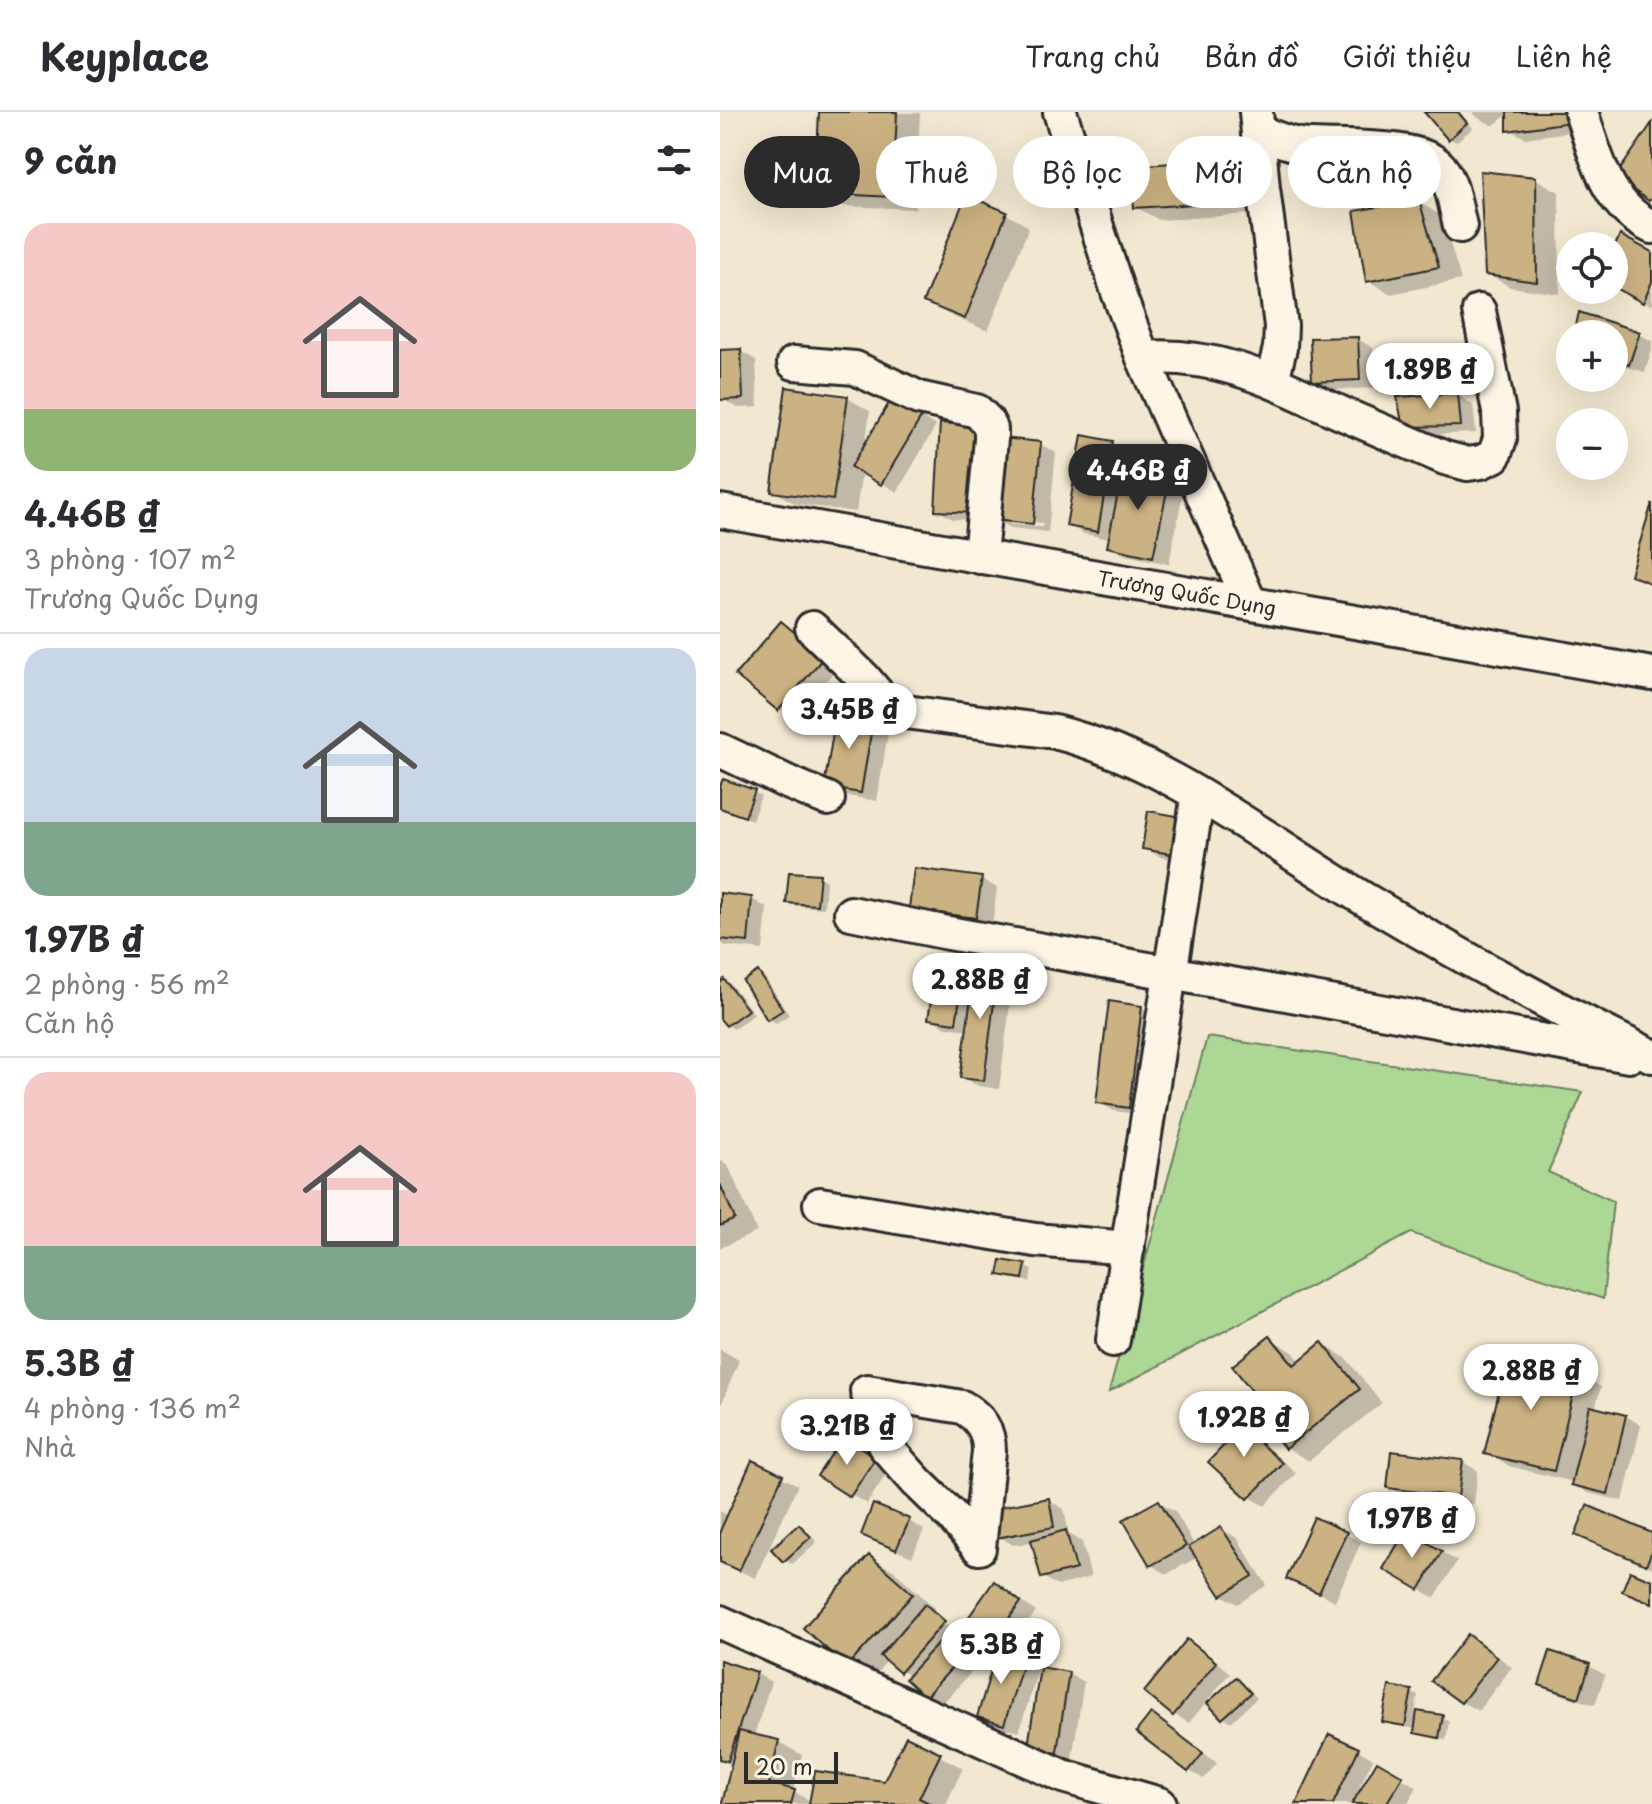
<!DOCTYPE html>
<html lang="vi">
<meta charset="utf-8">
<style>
body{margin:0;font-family:"Playpen Sans",sans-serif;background:#f7f7f7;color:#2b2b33;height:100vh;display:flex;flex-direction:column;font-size:30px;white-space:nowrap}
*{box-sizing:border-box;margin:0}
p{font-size:26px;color:#7c7c81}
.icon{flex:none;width:44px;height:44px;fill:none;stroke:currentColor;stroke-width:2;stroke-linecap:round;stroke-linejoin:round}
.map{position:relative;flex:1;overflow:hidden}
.side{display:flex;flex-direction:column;background:#fff;width:720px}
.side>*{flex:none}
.top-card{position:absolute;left:24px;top:24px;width:760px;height:72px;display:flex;gap:16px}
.buttons{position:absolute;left:836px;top:120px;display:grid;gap:16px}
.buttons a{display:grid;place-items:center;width:72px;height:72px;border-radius:50%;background:#fff;box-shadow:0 8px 32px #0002;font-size:40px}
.scale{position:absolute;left:24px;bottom:20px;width:94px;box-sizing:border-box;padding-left:8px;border:4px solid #2b2b2b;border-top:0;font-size:22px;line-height:28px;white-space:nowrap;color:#2b2b2b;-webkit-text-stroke:6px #fcf5e5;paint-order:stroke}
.price{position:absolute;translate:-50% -68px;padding:0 18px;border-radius:28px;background:#fff;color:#222;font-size:26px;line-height:52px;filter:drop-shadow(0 2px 4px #0008)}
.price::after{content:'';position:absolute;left:50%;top:48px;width:24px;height:18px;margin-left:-12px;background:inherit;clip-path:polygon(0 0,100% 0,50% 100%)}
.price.active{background:#2b2b2b;color:#fff}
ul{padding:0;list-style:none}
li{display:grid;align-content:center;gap:16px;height:424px;padding:0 24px}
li+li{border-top:2px solid #e1e1e2}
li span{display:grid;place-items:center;height:248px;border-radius:24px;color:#555}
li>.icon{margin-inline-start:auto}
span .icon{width:144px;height:144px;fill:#fffc;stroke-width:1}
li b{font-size:34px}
h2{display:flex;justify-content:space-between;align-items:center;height:96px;padding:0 24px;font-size:34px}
.pill{padding:0 28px;border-radius:36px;background:#fff;box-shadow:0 8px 32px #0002;font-size:28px;line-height:72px}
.pill.active{background:#2b2b2b;color:#fff}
header{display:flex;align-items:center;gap:48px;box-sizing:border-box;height:112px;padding:0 40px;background:#fff;border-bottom:2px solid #e1e1e2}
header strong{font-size:38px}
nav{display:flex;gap:44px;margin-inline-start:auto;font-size:28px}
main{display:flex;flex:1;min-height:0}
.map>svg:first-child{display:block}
.green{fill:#acd795;stroke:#6c8160;stroke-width:2}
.shadow{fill:#0003;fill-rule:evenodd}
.building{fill:#cbb282;stroke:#2b2b2b;stroke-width:2}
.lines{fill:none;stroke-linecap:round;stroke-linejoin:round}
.minor-casing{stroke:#2b2b2b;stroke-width:38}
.minor{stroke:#fcf5e5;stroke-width:32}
.labels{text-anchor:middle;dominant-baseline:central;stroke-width:6;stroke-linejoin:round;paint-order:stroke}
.street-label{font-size:20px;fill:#2b2b2b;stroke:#fcf5e5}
</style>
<header>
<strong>Keyplace</strong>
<nav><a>Trang chủ</a><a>Bản đồ</a><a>Giới thiệu</a><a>Liên hệ</a></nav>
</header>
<main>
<section class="side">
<h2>9 căn<svg class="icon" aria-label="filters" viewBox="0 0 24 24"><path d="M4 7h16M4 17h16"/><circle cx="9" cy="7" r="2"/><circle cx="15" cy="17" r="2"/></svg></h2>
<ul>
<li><span style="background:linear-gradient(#f6c9c9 75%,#8fb573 0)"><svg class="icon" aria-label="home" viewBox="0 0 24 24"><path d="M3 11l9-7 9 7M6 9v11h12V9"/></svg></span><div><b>4.46B ₫</b><p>3 phòng · 107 m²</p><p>Trương Quốc Dụng</p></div></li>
<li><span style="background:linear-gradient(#c9d6e8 70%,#7fa58c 0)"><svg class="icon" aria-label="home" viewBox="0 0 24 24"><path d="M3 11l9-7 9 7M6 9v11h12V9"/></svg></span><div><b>1.97B ₫</b><p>2 phòng · 56 m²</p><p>Căn hộ</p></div></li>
<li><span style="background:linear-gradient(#f6c9c9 70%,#7fa58c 0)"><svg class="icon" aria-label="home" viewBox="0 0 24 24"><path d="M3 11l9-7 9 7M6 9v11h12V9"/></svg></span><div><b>5.3B ₫</b><p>4 phòng · 136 m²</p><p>Nhà</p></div></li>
</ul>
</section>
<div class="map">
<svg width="932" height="1692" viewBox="0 0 932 1692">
<rect width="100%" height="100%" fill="#f2e8d1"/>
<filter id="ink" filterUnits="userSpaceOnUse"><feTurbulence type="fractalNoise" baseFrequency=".0125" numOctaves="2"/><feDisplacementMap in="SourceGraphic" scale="16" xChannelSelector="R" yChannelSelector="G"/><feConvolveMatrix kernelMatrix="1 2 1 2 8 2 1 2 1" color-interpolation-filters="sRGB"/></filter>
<g filter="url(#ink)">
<polygon class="green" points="487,925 863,980 828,1060 893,1089 883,1187 691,1121 389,1280"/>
<g class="shadow">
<polygon points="101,0 200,1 195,97 121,94 97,80"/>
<polygon points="706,0 740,0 753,16 736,30 729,26"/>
<polygon points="753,0 860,0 865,18 805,26 789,17 789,1 773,14 757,5"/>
<polygon points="521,48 545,62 547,101 439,108 416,95"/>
<polygon points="816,67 839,80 840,182 790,175 767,162"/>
<polygon points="247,86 286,102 309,115 268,219 229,203 206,189"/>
<polygon points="698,90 722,104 741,168 671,182 648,169"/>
<polygon points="894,141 932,142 932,194 894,173"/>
<polygon points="856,222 919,222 932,229 932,238 925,260 894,252 894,222"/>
<polygon points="638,227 653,236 655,276 609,278 594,269"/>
<polygon points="20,239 36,248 38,295 18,296 2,287 0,240"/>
<polygon points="738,283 753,293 756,321 700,323 685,314"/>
<polygon points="127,286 150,299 145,335 173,289 216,314 177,380 142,359 136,400 76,392 53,379"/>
<polygon points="392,331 408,340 405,358 449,367 464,376 449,452 405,443 389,434 391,427 364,422 348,413"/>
<path d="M 320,332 L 336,341 L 328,420 L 291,416 L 273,406 L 273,409 L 233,407 L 217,398 L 275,378 ZM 289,408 L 323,411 L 322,415 L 289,412 Z"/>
<polygon points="61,512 77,521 118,555 75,606 60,597 18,562"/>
<polygon points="153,605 169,614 157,689 122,683 106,674"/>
<polygon points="0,680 34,680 41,684 32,708 0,696"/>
<polygon points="457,706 472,714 467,750 440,745 424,736"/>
<polygon points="99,764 106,769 104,796 76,794 68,790"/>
<polygon points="261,767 277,776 272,814 207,805 191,796"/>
<polygon points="0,783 32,787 47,796 43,838 6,834 0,830"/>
<polygon points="220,846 246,850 257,857 278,853 294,862 279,977 258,974 242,965 248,918 226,915 210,906"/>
<polygon points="38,862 45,866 69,903 56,911 48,907"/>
<polygon points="5,870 12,874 34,902 14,917 7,913 0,903 0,873"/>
<polygon points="421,896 437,905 424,1003 394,999 378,990"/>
<polygon points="0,1048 8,1053 37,1120 0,1136"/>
<polygon points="305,1154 312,1158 310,1170 287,1166 280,1162"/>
<polygon points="550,1226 573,1240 581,1250 602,1232 626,1246 662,1291 589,1349 566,1336 536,1280"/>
<polygon points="0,1237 19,1248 0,1296"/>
<polygon points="858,1261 881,1275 875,1297 906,1304 921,1313 903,1389 868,1381 853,1372 853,1370 789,1354 766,1341"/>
<polygon points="509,1306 525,1315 576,1361 545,1394 530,1385 491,1350 513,1327"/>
<polygon points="123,1327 170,1356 147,1392 100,1363"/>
<polygon points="743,1350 758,1359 754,1392 684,1384 669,1375"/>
<polygon points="33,1351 78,1373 35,1466 0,1450 0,1399 9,1404"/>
<polygon points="328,1388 344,1397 349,1422 362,1430 371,1465 338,1474 323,1465 313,1430 293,1433 278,1424"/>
<polygon points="439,1390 455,1399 475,1434 501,1417 517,1426 547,1473 518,1492 502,1483 478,1445 447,1462 431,1453"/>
<polygon points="189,1409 204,1418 192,1445 159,1431 143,1423"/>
<polygon points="79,1414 86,1418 97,1430 72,1452 64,1448"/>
<polygon points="687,1420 737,1449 715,1486 665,1456"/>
<polygon points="626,1422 641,1430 615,1489 569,1466"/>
<polygon points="857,1422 932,1423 932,1456 873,1431"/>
<polygon points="149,1445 173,1458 215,1496 213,1499 224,1506 217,1502 215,1506 235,1517 238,1514 253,1523 271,1539 222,1592 206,1583 190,1565 168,1548 151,1567 128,1554"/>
<polygon points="275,1472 290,1481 316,1500 291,1533 276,1524"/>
<polygon points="748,1525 764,1534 792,1555 758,1599 742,1590 714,1569"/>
<polygon points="467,1530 483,1539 510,1561 469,1611 454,1602"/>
<polygon points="304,1546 319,1555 299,1620 274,1613 259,1604"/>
<polygon points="0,1550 36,1561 51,1570 34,1624 59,1630 82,1643 73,1679 92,1690 165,1671 187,1627 243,1656 226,1692 4,1692 13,1653 0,1649"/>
<polygon points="869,1554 885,1563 875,1593 837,1581 822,1572"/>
<polygon points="348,1561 364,1570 351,1653 325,1649"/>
<polygon points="516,1567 523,1571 537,1586 511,1610 504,1605"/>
<polygon points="691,1580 698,1584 695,1600 722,1605 729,1609 726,1628 703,1624 696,1620 696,1617 672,1613 665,1609"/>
<polygon points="432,1604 447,1613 497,1651 484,1667 469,1659"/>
<polygon points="638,1638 653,1647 638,1678 641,1680 657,1652 697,1675 687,1692 580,1692"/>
</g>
<g class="building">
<polygon points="99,0 177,0 173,85 95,81"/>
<polygon points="704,0 738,0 747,11 728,28"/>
<polygon points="787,0 848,0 851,10 787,19"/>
<polygon points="932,11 932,85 929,89 895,65"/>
<polygon points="522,46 525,89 414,96 411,54"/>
<polygon points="760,59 816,65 817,170 765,163"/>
<polygon points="246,83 287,100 245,207 203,190"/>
<polygon points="699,88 719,155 646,170 634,99"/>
<polygon points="900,123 932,140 932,170 923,191 894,175 894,136"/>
<polygon points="859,200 920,220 909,253 894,249 894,222 854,222"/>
<polygon points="638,225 640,268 592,270 590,226"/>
<polygon points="21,237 23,287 0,288 0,238"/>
<polygon points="66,275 128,284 113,388 51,380"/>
<polygon points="738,281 741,314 683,315 677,285"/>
<polygon points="172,286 202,304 161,373 131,355"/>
<polygon points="220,311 262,314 258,401 215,399"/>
<polygon points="362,323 393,329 378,420 346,414"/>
<polygon points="281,326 321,330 313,412 273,408"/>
<polygon points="403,356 450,365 433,445 387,435"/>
<polygon points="932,391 932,472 910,463"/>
<polygon points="61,509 104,545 58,599 15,563"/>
<polygon points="117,597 154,603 141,681 104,675"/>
<polygon points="3,667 35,678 25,705 0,696 0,674"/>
<polygon points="428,699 457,704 451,742 422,737"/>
<polygon points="194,756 262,765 256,806 189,797"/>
<polygon points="69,760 100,762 97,793 66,791"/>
<polygon points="0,781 32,785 28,830 0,827"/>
<polygon points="218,844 246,848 236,911 208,907"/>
<polygon points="256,848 279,851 264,969 240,966"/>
<polygon points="38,859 63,898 47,908 23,869"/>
<polygon points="4,867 28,898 6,914 0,907 0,871"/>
<polygon points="389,889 422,894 409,996 376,991"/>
<polygon points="0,1072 15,1107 0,1114"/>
<polygon points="281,1148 306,1152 303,1167 278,1163"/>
<polygon points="550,1224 574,1253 602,1230 640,1277 565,1337 524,1287 533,1280 512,1254"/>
<polygon points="788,1242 859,1259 834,1359 764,1342"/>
<polygon points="870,1294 906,1303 888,1382 851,1373"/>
<polygon points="509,1303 562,1351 528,1387 488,1350 510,1327 498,1315"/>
<polygon points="123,1325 156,1345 130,1385 97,1364"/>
<polygon points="671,1339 743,1348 738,1385 667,1376"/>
<polygon points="32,1348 63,1363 19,1459 0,1450 0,1419"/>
<polygon points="329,1386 334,1415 276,1426 270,1397"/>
<polygon points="439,1388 466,1434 430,1454 403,1408"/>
<polygon points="153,1392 190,1407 176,1438 141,1423"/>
<polygon points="867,1393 932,1421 932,1439 926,1453 855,1423"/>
<polygon points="594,1405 627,1420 599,1481 566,1467"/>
<polygon points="79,1412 91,1425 63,1450 51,1437"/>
<polygon points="501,1415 533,1464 501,1484 469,1435"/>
<polygon points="346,1418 356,1457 321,1466 311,1428"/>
<polygon points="686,1418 722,1439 699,1478 663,1457"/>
<polygon points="149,1443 193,1482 127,1555 83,1516"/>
<polygon points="910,1459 932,1468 932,1491 902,1479"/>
<polygon points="274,1469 301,1490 275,1526 248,1506"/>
<polygon points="205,1492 225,1509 180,1561 160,1544"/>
<polygon points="237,1511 257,1529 205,1585 185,1567"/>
<polygon points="748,1522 777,1545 741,1591 711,1569"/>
<polygon points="467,1527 496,1550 453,1604 424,1580"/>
<polygon points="278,1536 305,1544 284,1613 257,1605"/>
<polygon points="830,1539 870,1552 859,1586 819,1573"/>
<polygon points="0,1548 37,1560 8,1649 0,1647"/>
<polygon points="320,1555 349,1560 336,1646 307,1641"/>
<polygon points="516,1565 531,1581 502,1607 487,1591"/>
<polygon points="669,1574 692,1578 685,1614 662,1610"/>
<polygon points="697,1599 723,1603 719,1626 694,1621"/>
<polygon points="431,1601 483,1641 468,1660 416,1620"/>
<polygon points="19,1619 59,1628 49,1671 75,1678 71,1692 2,1692"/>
<polygon points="609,1622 639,1636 613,1692 576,1692"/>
<polygon points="186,1624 221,1641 199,1686 211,1692 89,1692 95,1659 164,1669"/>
<polygon points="657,1649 683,1664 666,1692 632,1692"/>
</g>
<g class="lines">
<defs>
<g id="minor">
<polyline points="340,0 398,180 423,246 530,491"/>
<polyline points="536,0 543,76 561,214 560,236 552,269"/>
<path d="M 861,0 C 876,43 886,94 932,115"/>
<path d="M 538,19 C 552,25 565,31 580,33 C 613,37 700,30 720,55 C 733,71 735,94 740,114"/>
<path d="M 423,246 C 500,240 555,271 623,302 C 657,317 691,331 725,346 L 748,352 L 761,350 L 774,344 L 780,327 L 779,300 L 759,199"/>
<polyline points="74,251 135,256 199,286 257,299 267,309 271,317 271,327 260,445"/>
<path id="s1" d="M 0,399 L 932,562"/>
<path d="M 92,516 L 144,566 L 171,598 L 335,620 C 447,648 545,728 644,787 C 738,843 834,896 932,944"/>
<polyline points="0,638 67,670 108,687"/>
<polyline points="131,801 223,820 909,944"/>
<polyline points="100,1092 315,1128 408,1136"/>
<polyline points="393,1228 478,683"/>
<path d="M 147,1279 L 242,1295 C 260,1305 269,1318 269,1339 L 259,1436 L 231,1403 L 197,1370 L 164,1333 Z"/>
<polyline points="0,1510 343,1664 440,1692"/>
</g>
</defs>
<use href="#minor" class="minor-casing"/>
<use href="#minor" class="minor"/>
</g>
</g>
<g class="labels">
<g class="street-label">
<text stroke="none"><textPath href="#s1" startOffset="474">Trương Quốc Dụng</textPath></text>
</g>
</g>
</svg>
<div class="buttons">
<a><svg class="icon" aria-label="locate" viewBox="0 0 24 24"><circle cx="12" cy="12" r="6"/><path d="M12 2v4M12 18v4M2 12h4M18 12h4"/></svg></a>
<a>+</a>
<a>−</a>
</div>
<div class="scale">20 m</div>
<b class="price" style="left:710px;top:299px">1.89B ₫</b>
<b class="price active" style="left:418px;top:400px">4.46B ₫</b>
<b class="price" style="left:129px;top:639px">3.45B ₫</b>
<b class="price" style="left:260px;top:909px">2.88B ₫</b>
<b class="price" style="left:811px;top:1300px">2.88B ₫</b>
<b class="price" style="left:524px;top:1347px">1.92B ₫</b>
<b class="price" style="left:127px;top:1355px">3.21B ₫</b>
<b class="price" style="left:692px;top:1448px">1.97B ₫</b>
<b class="price" style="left:281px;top:1574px">5.3B ₫</b>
<div class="top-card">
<a class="pill active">Mua</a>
<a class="pill">Thuê</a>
<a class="pill">Bộ lọc</a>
<a class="pill">Mới</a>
<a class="pill">Căn hộ</a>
</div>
</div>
</main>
